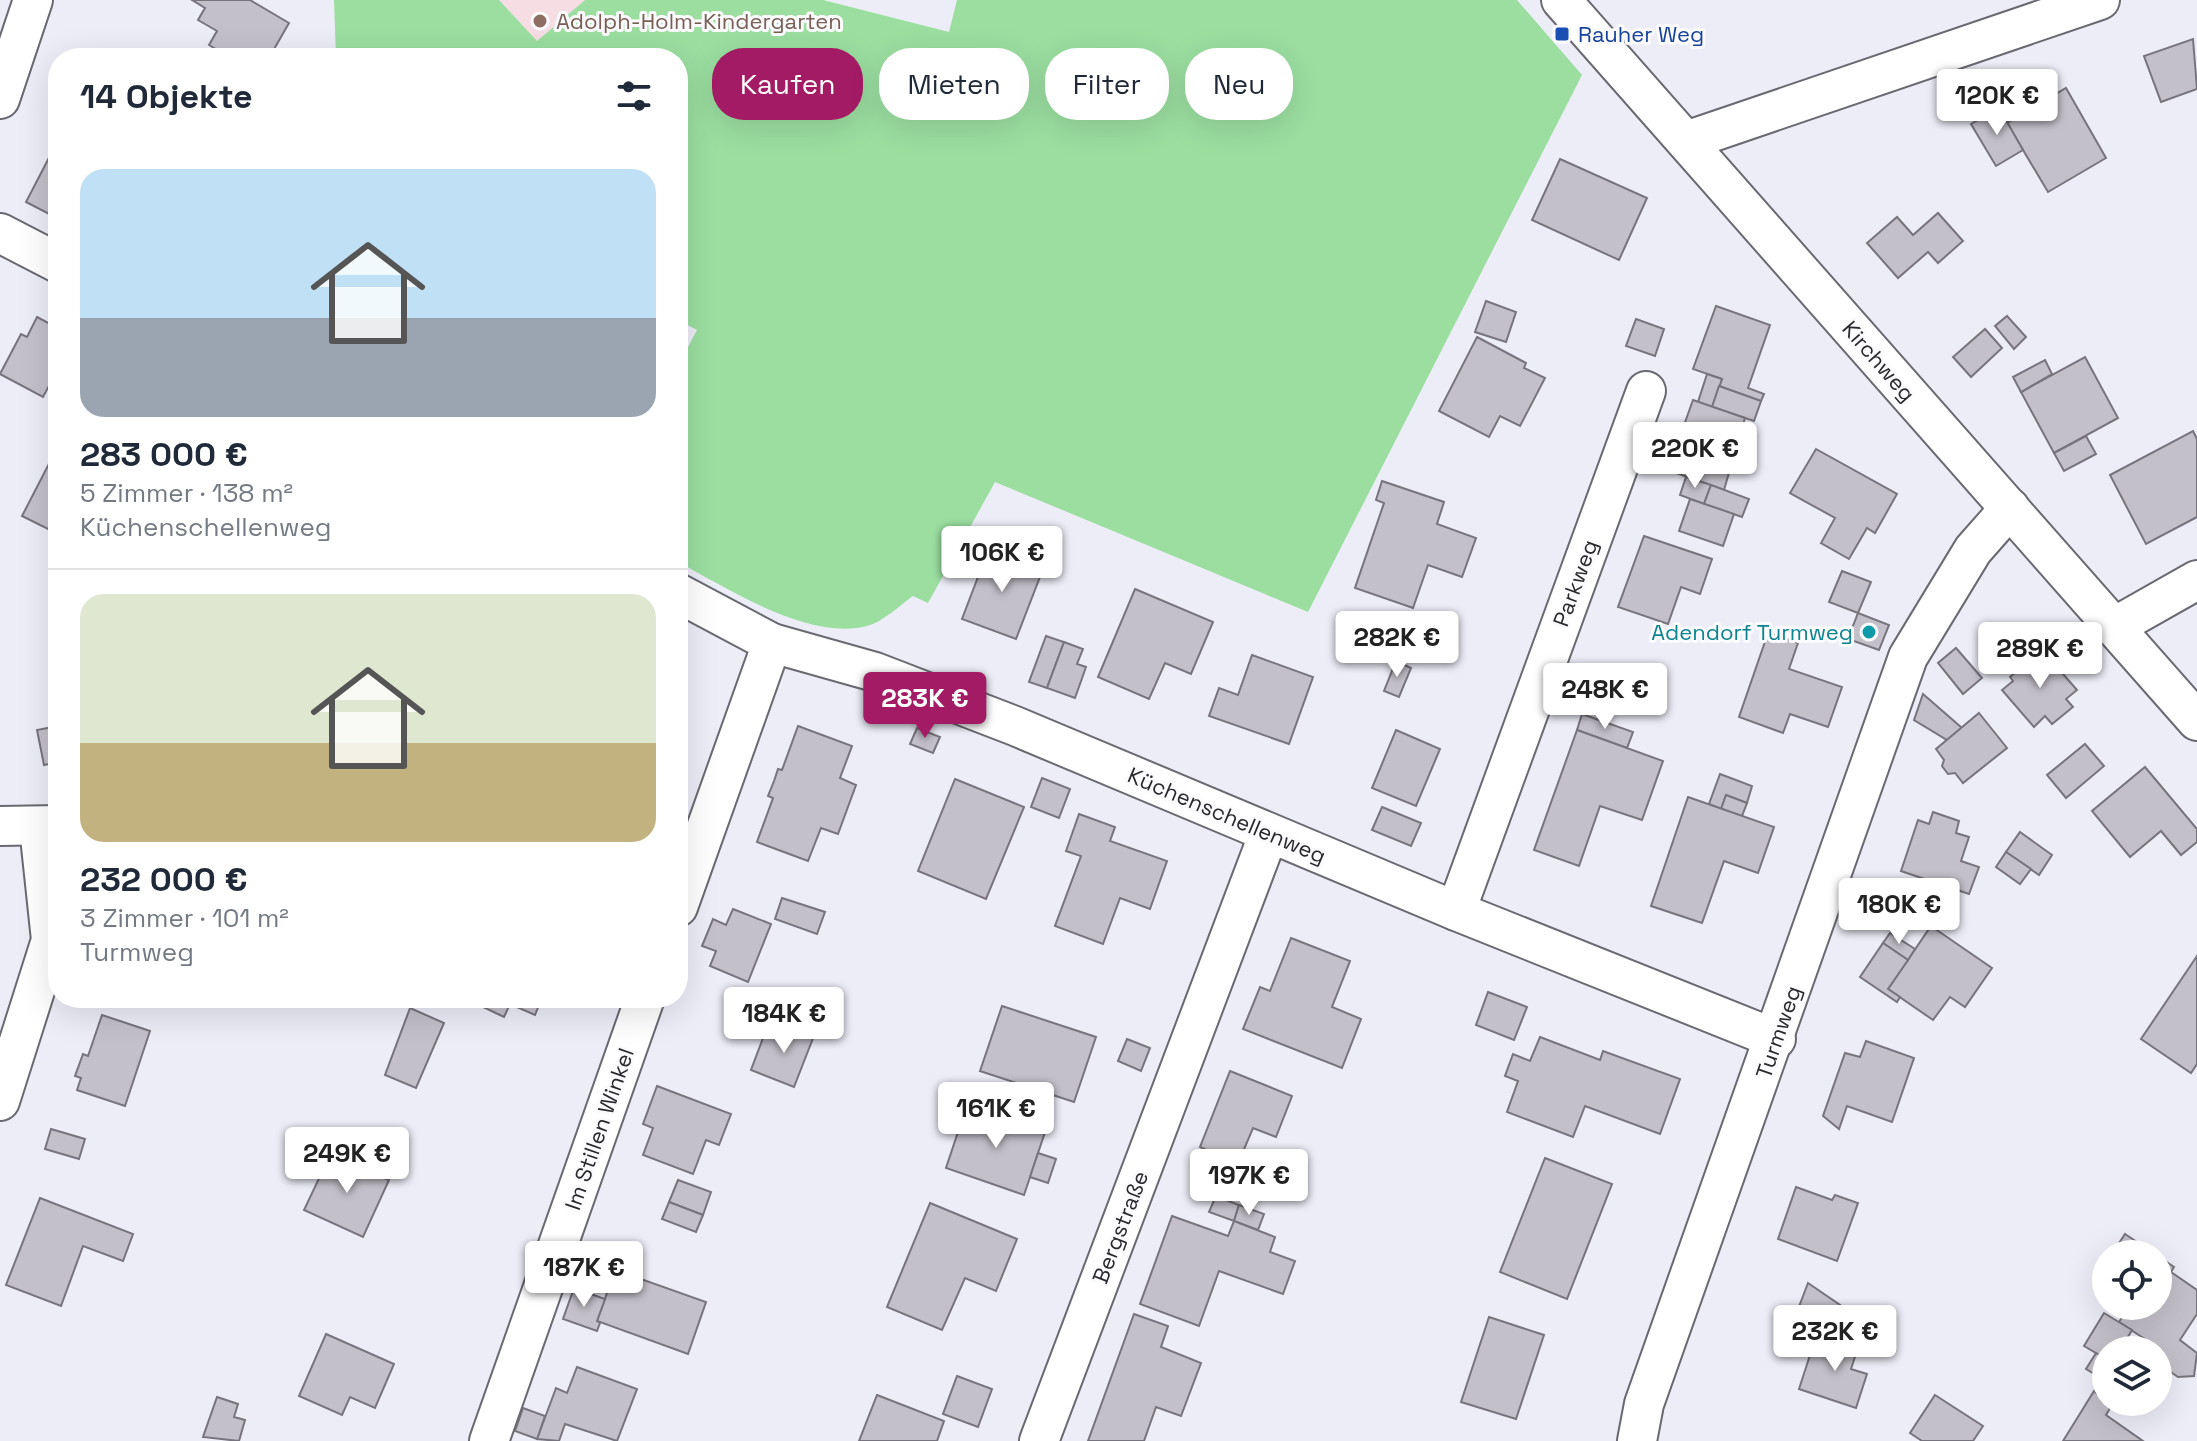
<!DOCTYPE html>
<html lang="de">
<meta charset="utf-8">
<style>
body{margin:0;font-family:"Space Grotesk",sans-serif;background:#f2f2f3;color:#1f2937;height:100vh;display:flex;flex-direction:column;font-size:30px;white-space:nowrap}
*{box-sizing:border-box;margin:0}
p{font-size:26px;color:#747a83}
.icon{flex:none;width:44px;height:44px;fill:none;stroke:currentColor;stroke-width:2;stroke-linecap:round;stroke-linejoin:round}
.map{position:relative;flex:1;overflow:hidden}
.drawer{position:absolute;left:48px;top:48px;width:640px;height:960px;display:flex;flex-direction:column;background:#fff;border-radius:32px;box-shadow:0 8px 32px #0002}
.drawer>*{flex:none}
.top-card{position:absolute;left:712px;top:48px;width:760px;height:72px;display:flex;gap:16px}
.controls{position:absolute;left:2092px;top:1240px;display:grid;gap:16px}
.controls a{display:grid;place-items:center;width:80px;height:80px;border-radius:50%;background:#fff;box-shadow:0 8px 32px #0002;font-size:40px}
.price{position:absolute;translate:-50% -68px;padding:0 18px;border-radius:8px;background:#fff;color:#222;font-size:26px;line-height:52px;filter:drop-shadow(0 2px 4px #0008)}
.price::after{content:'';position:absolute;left:50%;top:48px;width:24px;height:18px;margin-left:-12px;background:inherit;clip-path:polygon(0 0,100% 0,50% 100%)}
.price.selected{background:#a41b65;color:#fff}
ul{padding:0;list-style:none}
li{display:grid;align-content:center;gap:16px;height:424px;padding:0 32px}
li+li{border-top:2px solid #e0e1e3}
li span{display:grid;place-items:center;height:248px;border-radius:24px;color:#555}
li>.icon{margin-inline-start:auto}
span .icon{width:144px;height:144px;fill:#fffc;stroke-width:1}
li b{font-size:34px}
h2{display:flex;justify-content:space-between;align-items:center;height:96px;padding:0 32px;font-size:34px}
.tag{padding:0 28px;border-radius:32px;background:#fff;box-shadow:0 8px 32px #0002;font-size:28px;line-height:72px}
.tag.selected{background:#a41b65;color:#fff}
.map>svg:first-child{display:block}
.education{fill:#f6dde4}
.green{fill:#9bdea0}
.building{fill:#c4c0ca;stroke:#78747d;stroke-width:2}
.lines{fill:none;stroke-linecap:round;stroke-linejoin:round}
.minor-casing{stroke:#696972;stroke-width:42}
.minor{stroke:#fff;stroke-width:38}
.education-dot{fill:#8d6e63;stroke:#fbfbfd;stroke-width:3}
.transit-dot{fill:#1a4fb4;stroke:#fbfbfd;stroke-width:3}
.culture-dot{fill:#0f9aa8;stroke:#fbfbfd;stroke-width:3}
.labels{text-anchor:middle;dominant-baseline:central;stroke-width:6;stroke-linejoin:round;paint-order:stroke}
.education-label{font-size:22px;fill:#785e54;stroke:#fbfbfd;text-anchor:start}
.transit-label{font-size:22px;fill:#164399;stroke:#fbfbfd;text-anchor:start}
.street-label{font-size:22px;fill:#29292d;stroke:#fbfbfd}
.culture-label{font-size:22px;fill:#0d838f;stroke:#fbfbfd;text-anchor:end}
</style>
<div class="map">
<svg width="2197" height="1441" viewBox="0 0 2197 1441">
<rect width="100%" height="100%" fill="#ededf8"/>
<polygon class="education" points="499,0 585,0 537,41"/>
<path class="green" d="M 334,0 L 499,0 L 537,41 L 585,0 L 823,0 L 949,32 L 957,0 L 1517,0 L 1582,75 L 1308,612 L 995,482 L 928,603 L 913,596 C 900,605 883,622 867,626 C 808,641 729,589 678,562 L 678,366 L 697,330 L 678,320 L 678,58 L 336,58 Z"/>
<g class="building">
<polygon points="192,0 250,0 289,23 269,58 231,58 209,45 217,31 198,20 205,8"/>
<polygon points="2193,39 2197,89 2161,102 2144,56"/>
<polygon points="2066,88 2106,158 2048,192 2007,123"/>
<polygon points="1999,108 2023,150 1996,166 1971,124"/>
<polygon points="53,150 58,153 58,207 53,216 26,202"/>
<polygon points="1560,159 1647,198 1619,260 1532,220"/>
<polygon points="1938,213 1963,241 1938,263 1928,252 1898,278 1867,243 1897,217 1913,235"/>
<polygon points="1486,301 1516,312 1506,342 1475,332"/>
<polygon points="1716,306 1770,325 1748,388 1764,394 1761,401 1719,386 1722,379 1693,369"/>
<polygon points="2007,316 2026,337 2014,349 1995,326"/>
<polygon points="37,317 58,328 58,369 43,397 0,374 21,334 27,337"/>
<polygon points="1636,319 1664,329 1655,356 1626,346"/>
<polygon points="1985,329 2002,348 1971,377 1953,357"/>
<polygon points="1477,337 1526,363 1524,368 1545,378 1520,426 1500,416 1489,437 1439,411"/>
<polygon points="2085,357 2118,418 2054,453 2021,392"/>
<polygon points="2045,360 2052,374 2021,392 2013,377"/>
<polygon points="1707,374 1722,379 1712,407 1698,402"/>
<polygon points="1719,386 1761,401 1754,421 1712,407"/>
<polygon points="1693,400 1745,418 1724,490 1662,468 1668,451 1674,453"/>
<polygon points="2193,431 2197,439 2197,517 2146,544 2110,475"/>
<polygon points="2086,436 2096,454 2064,471 2054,453"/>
<polygon points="1816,449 1897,494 1875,533 1867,528 1849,559 1821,543 1835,518 1790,493"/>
<polygon points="54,454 58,456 58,534 22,516"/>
<polygon points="1686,477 1711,485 1704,504 1680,495"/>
<polygon points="1382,481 1444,502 1437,524 1476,538 1462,577 1428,565 1413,608 1355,588 1384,503 1376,500"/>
<polygon points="1711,485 1749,499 1742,517 1704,504"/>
<polygon points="1690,499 1734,514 1723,546 1679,531"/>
<polygon points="1644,536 1712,559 1700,594 1681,587 1668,624 1618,607"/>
<polygon points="989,548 1043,569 1016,639 962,619"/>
<polygon points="1842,571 1871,582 1858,613 1829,602"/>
<polygon points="1135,589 1213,622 1191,674 1165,663 1149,699 1098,677"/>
<polygon points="1858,613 1889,625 1879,650 1848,639"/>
<polygon points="1768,633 1798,643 1789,669 1842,687 1828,727 1790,714 1783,733 1739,717"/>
<polygon points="1046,636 1064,642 1047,688 1029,682"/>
<polygon points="1064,642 1083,649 1077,664 1086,667 1075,698 1047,688"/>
<polygon points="1956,648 1982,678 1963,694 1938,663"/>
<polygon points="2042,650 2077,690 2066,699 2073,707 2052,724 2045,716 2034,727 2002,690 2013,681 2010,677"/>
<polygon points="1252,655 1313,677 1289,744 1209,716 1219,688 1238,695"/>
<polygon points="1396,661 1411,668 1399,697 1384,691"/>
<polygon points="1923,694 1962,728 1947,740 1914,720"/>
<polygon points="1979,713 2007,748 1963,783 1955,773 1948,774 1942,766 1944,760 1936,749"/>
<polygon points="1582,714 1633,732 1627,748 1577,730"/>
<polygon points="58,726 58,762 44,765 37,730"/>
<polygon points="798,726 852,746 840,778 856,785 838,834 821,828 808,861 757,842 773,798 768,796 774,781 778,769 782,770"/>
<polygon points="917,728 940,737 933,753 910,744"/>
<polygon points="1396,730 1440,749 1416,806 1372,788"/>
<polygon points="1577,730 1663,761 1642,820 1600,806 1579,866 1534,850"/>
<polygon points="2085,744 2104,766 2066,798 2047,775"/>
<polygon points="2145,767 2197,829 2197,842 2181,855 2161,831 2130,857 2092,811"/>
<polygon points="1720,774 1752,786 1747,803 1726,795 1721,809 1709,804"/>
<polygon points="1042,778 1070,789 1059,818 1031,807"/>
<polygon points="955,779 1024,807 986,899 918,871"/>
<polygon points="1726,795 1747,803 1742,816 1721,809"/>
<polygon points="1688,797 1774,827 1758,873 1724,861 1702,923 1651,906"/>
<polygon points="1382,807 1421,823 1411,846 1372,830"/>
<polygon points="1933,812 1959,821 1956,833 1969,837 1961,861 1979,867 1969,894 1901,871 1918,820 1929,824"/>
<polygon points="1079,814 1115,827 1110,841 1167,861 1150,909 1120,898 1103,944 1055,926 1081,856 1066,851"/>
<polygon points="2020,832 2052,855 2039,875 2006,852"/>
<polygon points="2006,852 2031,869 2020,884 1996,867"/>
<polygon points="782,898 825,912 817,934 775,919"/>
<polygon points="733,909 771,924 748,982 710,966 716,951 702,946 713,919 726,925"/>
<polygon points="1931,926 1992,968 1965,1007 1950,997 1933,1020 1888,989"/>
<polygon points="1890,933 1915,949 1908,960 1883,943"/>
<polygon points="1291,938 1350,961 1332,1007 1361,1019 1342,1068 1243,1029 1260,987 1270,991"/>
<polygon points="1883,943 1908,960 1888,989 1900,997 1897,1002 1860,977"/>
<polygon points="2197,956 2197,1064 2191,1073 2141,1039"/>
<polygon points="1488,992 1527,1007 1514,1040 1476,1025"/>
<polygon points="485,998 542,998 535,1015 510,1004 504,1017 481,1006"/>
<polygon points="1002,1006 1096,1037 1074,1102 980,1071"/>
<polygon points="410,1008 444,1023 416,1088 385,1075"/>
<polygon points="102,1015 150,1031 125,1106 77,1090 81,1078 75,1076 83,1054 88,1056"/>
<polygon points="790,1023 815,1033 794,1087 751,1070 766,1030 784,1038"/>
<polygon points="1540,1037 1600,1060 1603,1051 1680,1079 1660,1134 1585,1106 1573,1137 1507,1112 1518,1081 1505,1076 1513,1054 1530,1061"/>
<polygon points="1127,1039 1150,1048 1141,1071 1118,1061"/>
<polygon points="1866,1041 1914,1058 1892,1122 1847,1106 1839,1129 1823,1116 1845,1053 1860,1057"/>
<polygon points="1230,1071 1292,1096 1276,1137 1253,1128 1239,1161 1251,1166 1240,1194 1203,1179 1213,1153 1200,1147"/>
<polygon points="657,1086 731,1114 719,1145 706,1140 693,1174 643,1155 653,1128 643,1124"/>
<polygon points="967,1105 1045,1132 1024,1195 946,1168"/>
<polygon points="51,1129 85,1139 79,1159 45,1149"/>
<polygon points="331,1153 389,1180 363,1237 304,1210"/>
<polygon points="1038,1153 1056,1159 1048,1183 1030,1177"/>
<polygon points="1545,1158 1612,1184 1567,1299 1500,1272"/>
<polygon points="678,1180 711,1192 703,1215 669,1202"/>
<polygon points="1796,1187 1832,1200 1835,1195 1858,1203 1837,1261 1778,1239"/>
<polygon points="1216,1196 1239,1205 1234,1221 1209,1212"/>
<polygon points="40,1198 133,1234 123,1261 83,1246 61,1306 6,1285"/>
<polygon points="669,1202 703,1215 696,1232 662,1219"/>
<polygon points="930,1203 1017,1239 996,1291 965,1278 942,1330 887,1307"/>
<polygon points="1239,1205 1264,1214 1258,1230 1234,1221"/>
<polygon points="1172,1216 1228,1236 1234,1221 1275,1237 1270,1252 1295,1261 1283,1294 1219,1271 1199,1326 1140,1304"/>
<polygon points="2125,1234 2155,1254 2112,1254"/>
<polygon points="2158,1256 2174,1267 2171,1272 2197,1290 2197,1314 2180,1340 2197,1353 2194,1376 2178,1377 2158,1363 2157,1347 2119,1322 2130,1306 2158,1306"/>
<polygon points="607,1267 706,1302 688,1354 597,1321 608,1290 600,1287"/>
<polygon points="1808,1283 1840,1305 1833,1324 1797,1312"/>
<polygon points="574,1288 605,1299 597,1321 600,1323 597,1331 563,1319"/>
<polygon points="2104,1313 2132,1330 2120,1350 2106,1350 2106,1359 2084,1346"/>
<polygon points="1134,1314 1168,1326 1161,1347 1201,1363 1181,1416 1156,1407 1144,1441 1088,1441"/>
<polygon points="1489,1317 1544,1335 1516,1419 1461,1402"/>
<polygon points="326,1334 394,1364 375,1408 350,1397 342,1415 299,1396"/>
<polygon points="1829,1335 1859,1345 1851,1369 1867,1374 1856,1408 1799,1389 1811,1352 1823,1356"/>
<polygon points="2096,1353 2106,1359 2106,1381 2086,1369"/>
<polygon points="577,1367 637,1389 617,1441 565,1424 559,1441 537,1439 556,1388 567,1393"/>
<polygon points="957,1376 992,1389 978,1427 943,1414"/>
<polygon points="2094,1391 2106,1402 2113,1403 2106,1415 2143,1441 2063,1441"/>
<polygon points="877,1395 944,1421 937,1441 859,1441"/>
<polygon points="1935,1395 1983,1426 1973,1441 1922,1441 1910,1433"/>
<polygon points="217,1397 238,1404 234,1417 245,1420 239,1441 203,1437"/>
<polygon points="523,1408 545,1416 537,1439 515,1431"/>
</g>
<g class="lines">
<defs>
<g id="minor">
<polyline points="1561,0 2197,721"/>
<polyline points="0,99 33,0"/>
<polyline points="1686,141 2100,0"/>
<polyline points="0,233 58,263"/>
<polyline points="678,593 772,643 875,672 1015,726 1456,911 1776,1039"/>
<polyline points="2114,627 2197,580"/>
<polyline points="0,826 58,825"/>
<polyline points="678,907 772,643"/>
<polyline points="1456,911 1646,391"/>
<polyline points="0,1101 51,940 39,827"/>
<polyline points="489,1441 645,998"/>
<polyline points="1039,1441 1269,833"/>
<polyline points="1637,1441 1644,1404 1908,657 1973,550 2010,508"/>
</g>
</defs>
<use href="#minor" class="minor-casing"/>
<use href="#minor" class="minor"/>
</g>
<circle class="education-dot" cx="540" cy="21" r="8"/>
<rect class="transit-dot" x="1554" y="26" width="16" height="16" rx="4"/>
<circle class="culture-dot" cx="1869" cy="632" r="8"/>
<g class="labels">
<g class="education-label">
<text x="556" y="21">Adolph-Holm-Kindergarten</text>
</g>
<g class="transit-label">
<text x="1578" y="34">Rauher Weg</text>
</g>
<g class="street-label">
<text transform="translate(1879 361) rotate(49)">Kirchweg</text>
<text transform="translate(1575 583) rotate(-70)">Parkweg</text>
<text transform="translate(1227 815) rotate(23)">Küchenschellenweg</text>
<text transform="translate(1778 1032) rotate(-71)">Turmweg</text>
<text transform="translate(599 1129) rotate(-71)">Im Stillen Winkel</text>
<text transform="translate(1120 1227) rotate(-69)">Bergstraße</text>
</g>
<g class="culture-label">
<text x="1853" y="632">Adendorf Turmweg</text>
</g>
</g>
</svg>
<div class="controls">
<a><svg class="icon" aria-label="locate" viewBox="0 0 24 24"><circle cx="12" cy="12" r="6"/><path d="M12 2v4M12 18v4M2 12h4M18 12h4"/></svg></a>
<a><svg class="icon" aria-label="layers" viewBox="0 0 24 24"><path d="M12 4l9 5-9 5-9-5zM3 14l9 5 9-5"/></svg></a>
</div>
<b class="price" style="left:1997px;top:137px">120K €</b>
<b class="price" style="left:1695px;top:490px">220K €</b>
<b class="price" style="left:1002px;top:594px">106K €</b>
<b class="price" style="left:1397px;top:679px">282K €</b>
<b class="price" style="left:2040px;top:690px">289K €</b>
<b class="price" style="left:1605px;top:731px">248K €</b>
<b class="price selected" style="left:925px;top:740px">283K €</b>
<b class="price" style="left:1899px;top:946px">180K €</b>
<b class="price" style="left:784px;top:1055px">184K €</b>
<b class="price" style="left:996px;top:1150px">161K €</b>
<b class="price" style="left:347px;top:1195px">249K €</b>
<b class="price" style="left:1249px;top:1217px">197K €</b>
<b class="price" style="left:584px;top:1309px">187K €</b>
<b class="price" style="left:1835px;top:1373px">232K €</b>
<div class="top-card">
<a class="tag selected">Kaufen</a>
<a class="tag">Mieten</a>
<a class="tag">Filter</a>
<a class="tag">Neu</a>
</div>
<section class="drawer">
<h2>14 Objekte<svg class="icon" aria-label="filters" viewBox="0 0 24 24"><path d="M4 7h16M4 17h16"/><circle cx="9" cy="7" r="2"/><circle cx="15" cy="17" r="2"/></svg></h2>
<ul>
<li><span style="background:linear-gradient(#bfe0f5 60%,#9aa5b1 0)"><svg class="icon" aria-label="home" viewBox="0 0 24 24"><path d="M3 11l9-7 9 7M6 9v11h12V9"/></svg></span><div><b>283 000 €</b><p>5 Zimmer · 138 m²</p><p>Küchenschellenweg</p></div></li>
<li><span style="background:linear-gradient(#dfe7d0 60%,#c2b280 0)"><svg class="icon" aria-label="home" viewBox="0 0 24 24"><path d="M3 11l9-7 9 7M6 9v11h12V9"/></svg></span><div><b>232 000 €</b><p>3 Zimmer · 101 m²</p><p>Turmweg</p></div></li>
</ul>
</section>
</div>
